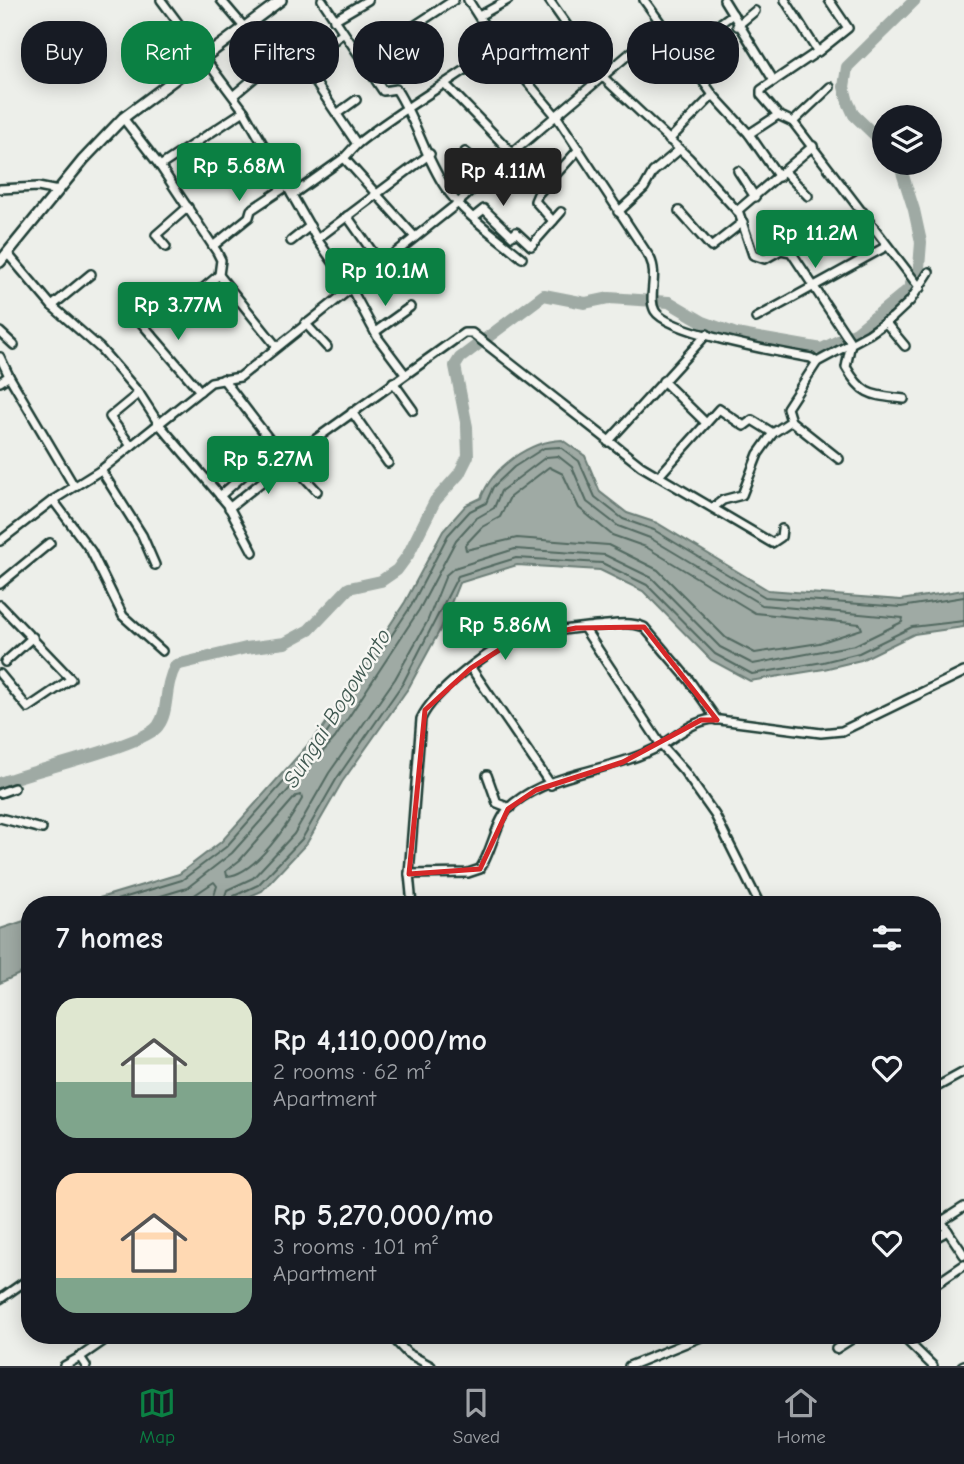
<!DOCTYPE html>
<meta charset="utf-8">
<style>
body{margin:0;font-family:"Comic Neue",sans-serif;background:#242831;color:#f1f3f6;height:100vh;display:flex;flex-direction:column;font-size:26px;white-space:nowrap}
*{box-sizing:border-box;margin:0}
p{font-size:23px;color:#9ea1a6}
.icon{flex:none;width:38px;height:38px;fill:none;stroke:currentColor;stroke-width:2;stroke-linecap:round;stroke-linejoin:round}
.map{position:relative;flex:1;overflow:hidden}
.sheet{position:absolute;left:21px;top:896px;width:920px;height:448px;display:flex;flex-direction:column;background:#171b24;border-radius:28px;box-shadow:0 4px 18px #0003}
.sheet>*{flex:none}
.hud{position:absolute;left:21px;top:21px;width:922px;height:63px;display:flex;gap:14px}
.buttons{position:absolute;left:872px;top:105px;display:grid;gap:14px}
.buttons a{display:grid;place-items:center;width:70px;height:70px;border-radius:50%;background:#171b24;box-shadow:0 4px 18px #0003;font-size:35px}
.price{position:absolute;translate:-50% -60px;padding:0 16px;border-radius:7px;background:#0b8043;color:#fff;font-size:23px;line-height:46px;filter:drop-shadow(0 2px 4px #0008)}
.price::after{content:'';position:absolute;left:50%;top:42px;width:21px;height:16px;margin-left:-10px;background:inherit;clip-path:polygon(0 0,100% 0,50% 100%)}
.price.current{background:#222;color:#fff}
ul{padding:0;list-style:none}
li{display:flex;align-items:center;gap:21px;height:175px;padding:0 35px}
li span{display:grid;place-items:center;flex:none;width:196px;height:140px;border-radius:21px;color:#555}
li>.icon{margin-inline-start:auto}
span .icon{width:84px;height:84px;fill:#fffc;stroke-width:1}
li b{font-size:30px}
h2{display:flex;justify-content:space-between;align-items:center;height:84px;padding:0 35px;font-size:30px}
.chip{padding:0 24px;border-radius:28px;background:#171b24;box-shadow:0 4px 18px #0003;font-size:24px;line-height:63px}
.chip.current{background:#0b8043;color:#fff}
.tab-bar{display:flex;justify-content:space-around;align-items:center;height:98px;border-top:2px solid #363941;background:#171b24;font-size:19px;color:#9ea1a6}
.tab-bar a{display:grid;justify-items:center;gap:4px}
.tab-bar .current{color:#0b8043}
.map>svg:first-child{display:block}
.water{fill:#9faaa4;stroke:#6c7e77;stroke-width:2}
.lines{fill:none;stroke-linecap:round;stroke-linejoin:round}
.shore{stroke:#526961;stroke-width:2}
.river{stroke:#9faaa4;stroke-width:12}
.minor-casing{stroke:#1f3d34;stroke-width:12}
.major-casing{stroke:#1f3d34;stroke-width:14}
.minor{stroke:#f6f6f2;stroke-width:7}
.major{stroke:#f6f6f2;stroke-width:9}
.marked{fill:none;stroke:#d62828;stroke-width:5;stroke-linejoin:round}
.labels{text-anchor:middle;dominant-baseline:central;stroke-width:5;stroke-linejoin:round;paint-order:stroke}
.water-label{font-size:23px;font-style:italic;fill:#3f5850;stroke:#f6f6f2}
</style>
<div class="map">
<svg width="964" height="1366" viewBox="0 0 964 1366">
<rect width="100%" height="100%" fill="#edefea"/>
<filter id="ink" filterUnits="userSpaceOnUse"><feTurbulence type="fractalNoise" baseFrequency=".0143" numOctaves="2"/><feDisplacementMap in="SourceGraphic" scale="14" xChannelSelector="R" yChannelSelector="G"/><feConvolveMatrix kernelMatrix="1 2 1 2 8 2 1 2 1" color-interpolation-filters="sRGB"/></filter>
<g filter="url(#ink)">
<g class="water">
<path d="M 562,440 L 585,456 L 600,492 L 627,513 L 657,523 L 768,590 L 901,600 L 964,590 L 964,627 L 914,634 L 861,660 L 824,669 L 750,681 L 711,660 L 643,591 L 600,570 L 517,565 L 459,583 L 441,628 L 409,687 L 342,782 L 307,843 L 262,891 L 230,905 L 76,905 L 179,874 L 221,842 L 322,729 L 405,602 L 443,531 L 466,505 L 481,498 C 493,467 529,441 562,440 Z"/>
<polygon points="30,919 30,969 0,983 0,929"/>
</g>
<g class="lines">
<g class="shore">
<polygon points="549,467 563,474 579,508 612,535 646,547 755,613 860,624 862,629 819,643 755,653 726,638 658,570 608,545 517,538 466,550 465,545 482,527 500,517 510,497"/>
<path d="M 296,796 L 301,795 L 302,799 C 289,823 255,875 227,876 L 226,871 L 240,860 Z"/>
<polyline points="100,905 182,880 226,847 327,733 411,606 448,535 470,511 486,503 493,487 514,467 544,448 560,447 579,461 595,497 623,519 654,530 765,597 901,607 964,597"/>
<polyline points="131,905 187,888 232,853 335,738 419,610 456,540 475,519 494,508 501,491 546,457 558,456 572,467 587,502 618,526 650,538 762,605 903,618 902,622 855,645 753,664 720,647 652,578 605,555 515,549 454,568 446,575 427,622 395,679 329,773 294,834 253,878 227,890 222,905"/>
<polyline points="168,905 190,898 214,882 217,886 211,905"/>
<polyline points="231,905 234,896 258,885 302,839 337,778 403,683 458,576 516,558 602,563 647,585 715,654 752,674 823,662 859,653 912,627 964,621"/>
</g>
<g class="river">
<polyline points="884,144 854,115 848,102 844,87 847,67 915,0"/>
<path d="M 0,783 C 29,771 145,745 158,726 C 170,710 163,687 176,665 L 246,648 L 285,643 L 309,630 L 349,588 L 381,581 L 397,570 L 408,555 L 435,501 L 459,474 L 468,456 L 467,427 L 455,366 L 460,358 L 544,295 L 585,303 L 609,298 L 669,302 L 703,322 L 736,334 L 822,349 L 857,332 L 908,290 L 919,268 L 921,242 L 914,210 L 899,163"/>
</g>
<defs>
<g id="minor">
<polyline points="161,0 244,111 317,239 351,288 378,338 405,374"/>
<polyline points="221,0 244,27"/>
<path d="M 322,0 L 383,91 L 396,89 C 416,120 425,157 445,187 C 464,215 496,236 522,258"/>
<path d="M 468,0 L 498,47 L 557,117 L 650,258 C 659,276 647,297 655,311 C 668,333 784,353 811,358 L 817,362"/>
<path d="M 549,0 L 604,78 L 689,158 L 739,213 L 753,255 L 765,259 L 781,250 L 791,252 L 851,343 L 846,367 C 863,397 872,395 904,399"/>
<polyline points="644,0 713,95 749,134 779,177"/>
<polyline points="724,0 774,81 761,90 761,95 778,115 793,122 920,288"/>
<polyline points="785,0 818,52 848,28 829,0"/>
<polyline points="479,16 508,0"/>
<polyline points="334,20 368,0"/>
<polyline points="737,26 755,11"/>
<polyline points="342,33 305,67 357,144 344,158 415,237"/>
<polyline points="681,52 733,14"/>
<polyline points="362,60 454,0"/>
<polyline points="514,66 569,28"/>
<polyline points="774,81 817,52"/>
<polyline points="446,85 512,153"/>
<polyline points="234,95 266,68"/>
<polyline points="338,113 356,100"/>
<polyline points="123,118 160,166 217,252 221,260 219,275 277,347"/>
<polyline points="793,122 830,87"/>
<polyline points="749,134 778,115"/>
<polyline points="669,140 713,95"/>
<path d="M 357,144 C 402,108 452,81 498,47"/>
<polyline points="465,152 491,173"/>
<polyline points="160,166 244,111"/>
<polyline points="738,171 755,197"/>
<polyline points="785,172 808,196"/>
<polyline points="0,189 38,187 58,191"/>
<polyline points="292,195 344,158"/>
<polyline points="679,211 711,247 743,222"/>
<polyline points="737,211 813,146"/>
<polyline points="618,212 644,188 653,172 679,150"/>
<polyline points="347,216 381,264"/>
<polyline points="474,217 484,209 512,236 516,232 531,246 561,212"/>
<polyline points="553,221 535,201 538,194 579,149"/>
<polyline points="317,239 430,154"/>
<polyline points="291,241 310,226"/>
<polyline points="213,246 249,217 251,210 287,186"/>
<polyline points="166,247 156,235 188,207"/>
<polyline points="791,252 863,212"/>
<polyline points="7,253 52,306 100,348 139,393 159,424 228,505 253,552"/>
<polyline points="52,306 91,274"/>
<polyline points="177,310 219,275"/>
<polyline points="132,312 200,391"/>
<polyline points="756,318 887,246"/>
<polyline points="885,322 905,346"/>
<polyline points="305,323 327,347"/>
<polyline points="0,332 14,345"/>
<polyline points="375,332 410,307"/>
<polyline points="0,357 9,376"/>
<polyline points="223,379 269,439 317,491"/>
<polyline points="663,381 706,423"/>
<polyline points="0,382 9,376 74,486"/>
<polyline points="393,382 413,410"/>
<polyline points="352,412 388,463"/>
<polyline points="608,442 707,334"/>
<polyline points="131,446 110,417 139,393"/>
<polyline points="306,446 464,333 472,333 641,466 772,543 781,537 782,529"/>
<polyline points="839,459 791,421 787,408 817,362 869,334 893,317 910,301 929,272"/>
<polyline points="101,470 142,535 155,565"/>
<polyline points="659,476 719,409 744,426 752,420 773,433 791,421"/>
<polyline points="220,496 245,474"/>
<polyline points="53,500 91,551 123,616 162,651"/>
<polyline points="714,507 723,500 742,495 758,454 773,433"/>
<polyline points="229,508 288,461"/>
<polyline points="0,541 53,500 101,470 211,382 240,377 458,203 512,153 661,27"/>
<polyline points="0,584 50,543"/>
<polyline points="0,605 71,679 28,708 0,674"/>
<polyline points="501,628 513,641"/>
<polyline points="584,628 661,745 684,771 715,815 760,905"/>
<polyline points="5,662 33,637"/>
<polyline points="471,668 551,785"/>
<polyline points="487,775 497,803 510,808"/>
<polyline points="0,793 14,788"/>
<polyline points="0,818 42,829"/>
<path d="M 409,874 L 421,719 C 433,692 492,646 521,638 C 545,631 571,629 596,626 C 612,625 628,621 644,627 L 689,680 L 717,720"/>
<path d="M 412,905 L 409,874 L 468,873 L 480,869 C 493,850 496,817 514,803 C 554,771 615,771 660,746 C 677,736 691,722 712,719 L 821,733 L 842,731 L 964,672"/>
<polyline points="933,1089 964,1072"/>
<polyline points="933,1209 964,1255"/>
<polyline points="942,1221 964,1207"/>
<polyline points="933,1239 948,1231"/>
<polyline points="933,1286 964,1265"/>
<polyline points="0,1299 30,1278"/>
<polyline points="390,1335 407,1353 431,1366"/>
<polyline points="901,1335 933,1366"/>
<polyline points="836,1349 858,1335"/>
<polyline points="64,1366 80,1357"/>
<polyline points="86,1366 80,1357 112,1335"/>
<polyline points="629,1366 706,1335"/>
<polyline points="962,1366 964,1365"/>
</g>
<polyline id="major" points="0,262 83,160 123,118 281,0"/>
</defs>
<use href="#minor" class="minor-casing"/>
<use href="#major" class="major-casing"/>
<use href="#minor" class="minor"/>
<use href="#major" class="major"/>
</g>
</g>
<path class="marked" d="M 644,627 L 717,720 L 701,720 L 623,762 L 536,790 L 508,809 L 480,869 L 409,874 L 425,710 L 471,668 L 513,641 L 576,628 Z"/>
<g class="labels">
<g class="water-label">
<text transform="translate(337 708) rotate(-58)">Sungai Bogowonto</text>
</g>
</g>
</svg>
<div class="buttons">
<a><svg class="icon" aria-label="layers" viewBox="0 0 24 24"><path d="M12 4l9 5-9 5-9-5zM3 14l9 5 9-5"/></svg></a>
</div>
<b class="price" style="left:239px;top:203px">Rp 5.68M</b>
<b class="price current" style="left:503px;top:208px">Rp 4.11M</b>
<b class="price" style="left:815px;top:270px">Rp 11.2M</b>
<b class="price" style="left:385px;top:308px">Rp 10.1M</b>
<b class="price" style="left:178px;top:342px">Rp 3.77M</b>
<b class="price" style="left:268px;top:496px">Rp 5.27M</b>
<b class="price" style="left:505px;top:662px">Rp 5.86M</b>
<div class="hud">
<a class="chip">Buy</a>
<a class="chip current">Rent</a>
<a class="chip">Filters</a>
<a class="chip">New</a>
<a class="chip">Apartment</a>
<a class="chip">House</a>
</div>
<section class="sheet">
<h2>7 homes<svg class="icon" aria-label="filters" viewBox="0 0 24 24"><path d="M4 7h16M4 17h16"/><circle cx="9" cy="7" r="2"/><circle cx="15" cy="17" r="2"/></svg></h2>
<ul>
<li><span style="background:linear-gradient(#dfe7d0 60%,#7fa58c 0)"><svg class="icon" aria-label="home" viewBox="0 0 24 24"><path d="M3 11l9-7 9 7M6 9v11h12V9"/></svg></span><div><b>Rp 4,110,000/mo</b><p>2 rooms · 62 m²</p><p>Apartment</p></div><svg class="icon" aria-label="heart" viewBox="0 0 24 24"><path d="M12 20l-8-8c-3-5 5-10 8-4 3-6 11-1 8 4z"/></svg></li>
<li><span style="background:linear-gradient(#ffd9b3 75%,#7fa58c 0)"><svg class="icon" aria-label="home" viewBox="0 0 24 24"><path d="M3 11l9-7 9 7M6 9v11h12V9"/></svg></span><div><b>Rp 5,270,000/mo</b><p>3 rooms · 101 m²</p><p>Apartment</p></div><svg class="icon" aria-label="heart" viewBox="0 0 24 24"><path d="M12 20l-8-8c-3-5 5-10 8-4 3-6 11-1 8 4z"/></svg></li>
</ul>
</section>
</div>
<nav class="tab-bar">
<a class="current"><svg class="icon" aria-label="map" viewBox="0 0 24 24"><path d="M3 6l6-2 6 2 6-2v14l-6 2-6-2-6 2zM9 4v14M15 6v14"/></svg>Map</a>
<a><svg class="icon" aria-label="saved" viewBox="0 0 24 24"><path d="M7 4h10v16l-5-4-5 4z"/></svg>Saved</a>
<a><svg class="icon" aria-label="home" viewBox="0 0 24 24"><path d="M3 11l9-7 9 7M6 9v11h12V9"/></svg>Home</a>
</nav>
